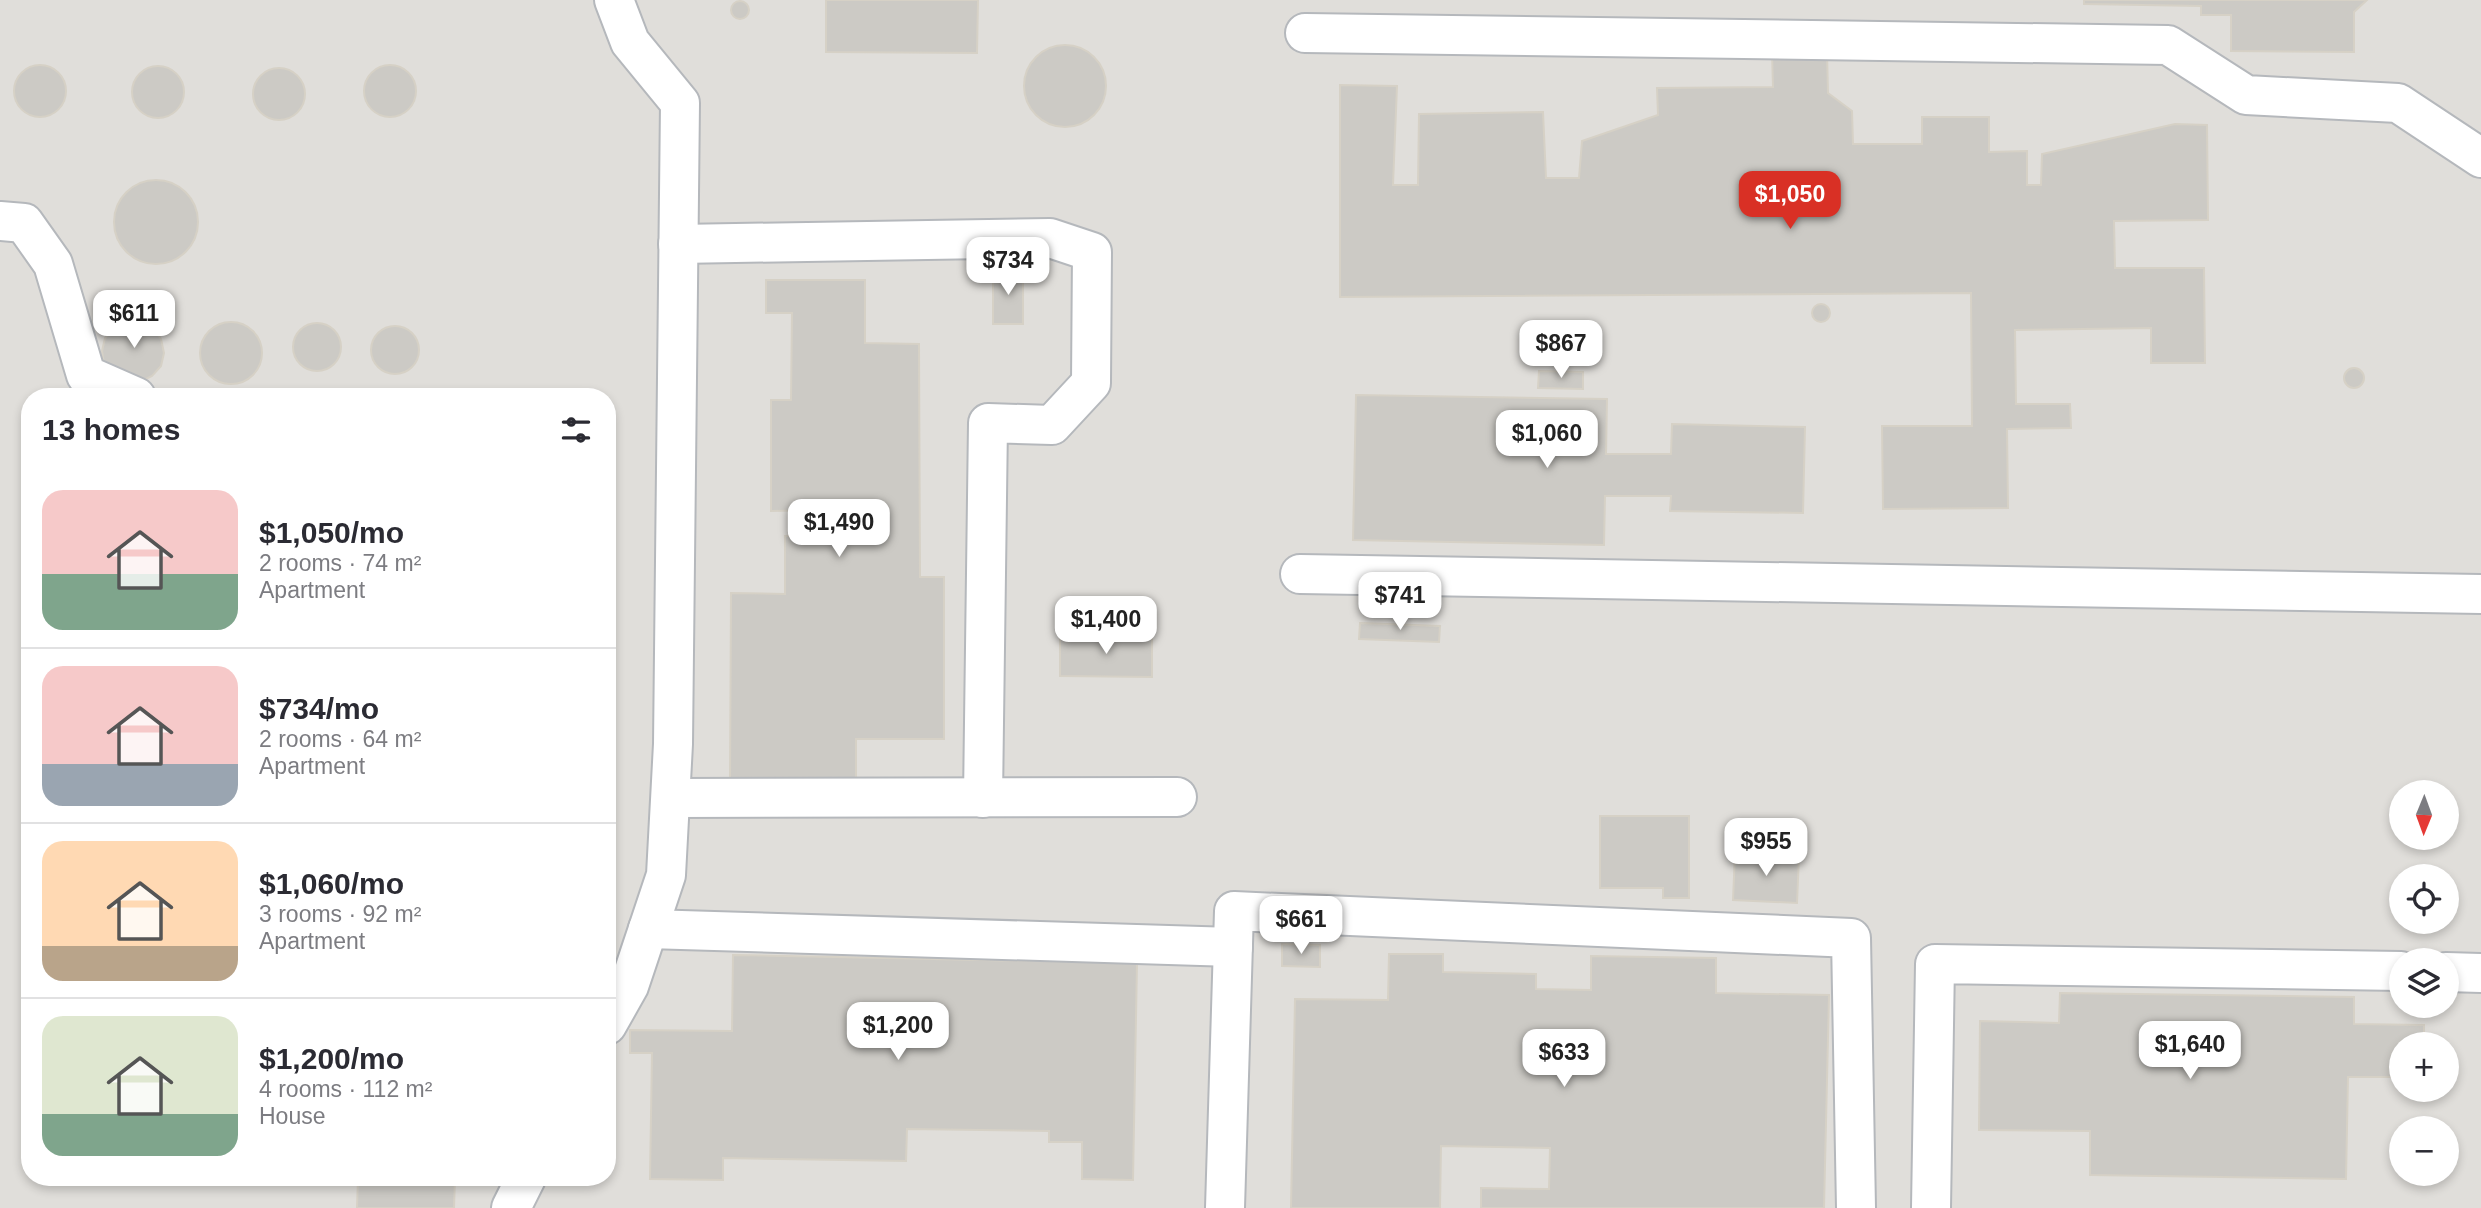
<!DOCTYPE html>
<meta charset="utf-8">
<style>
body{margin:0;font-family:Arial,sans-serif;background:#f7f7f7;color:#2b2b33;height:100vh;display:flex;flex-direction:column;font-size:26px;white-space:nowrap}
*{box-sizing:border-box;margin:0}
p{font-size:23px;color:#7c7c81}
.icon{flex:none;width:38px;height:38px;fill:none;stroke:currentColor;stroke-width:2;stroke-linecap:round;stroke-linejoin:round}
.map{position:relative;flex:1;overflow:hidden}
.panel{position:absolute;left:21px;top:388px;width:595px;height:798px;display:flex;flex-direction:column;background:#fff;border-radius:28px;box-shadow:0 4px 10px #0003}
.panel>*{flex:none}
.needle{width:46px;rotate:181deg}
.controls{position:absolute;left:2389px;top:780px;display:grid;gap:14px}
.controls a{display:grid;place-items:center;width:70px;height:70px;border-radius:50%;background:#fff;box-shadow:0 4px 10px #0003;font-size:35px}
.price{position:absolute;translate:-50% -60px;padding:0 16px;border-radius:14px;background:#fff;color:#222;font-size:23px;line-height:46px;filter:drop-shadow(0 2px 4px #0008)}
.price::after{content:'';position:absolute;left:50%;top:42px;width:21px;height:16px;margin-left:-10px;background:inherit;clip-path:polygon(0 0,100% 0,50% 100%)}
.price.current{background:#d93025;color:#fff}
ul{padding:0;list-style:none}
li{display:flex;align-items:center;gap:21px;height:175px;padding:0 21px}
li+li{border-top:2px solid #e1e1e2}
li span{display:grid;place-items:center;flex:none;width:196px;height:140px;border-radius:21px;color:#555}
li>.icon{margin-inline-start:auto}
span .icon{width:84px;height:84px;fill:#fffc;stroke-width:1}
li b{font-size:30px}
h2{display:flex;justify-content:space-between;align-items:center;height:84px;padding:0 21px;font-size:30px}
.map>svg:first-child{display:block}
.industrial{fill:#e0deda;fill-rule:evenodd}
.building{fill:#cccac5;stroke:#d6d1c6;stroke-width:2}
.lines{fill:none;stroke-linecap:round;stroke-linejoin:round}
.minor-casing{stroke:#b5b8bc;stroke-width:42}
.minor{stroke:#fff;stroke-width:38}
</style>
<div class="map">
<svg width="2481" height="1208" viewBox="0 0 2481 1208">
<rect width="100%" height="100%" fill="#f1efe8"/>
<path class="industrial" d="M 0,0 L 2481,0 L 2481,1208 L 0,1208 ZM 30,397 L 607,397 L 607,1178 L 30,1178 ZM 2401,793 L 2446,793 L 2446,838 L 2401,838 ZM 2401,877 L 2446,877 L 2446,922 L 2401,922 ZM 2401,961 L 2446,961 L 2446,1006 L 2401,1006 ZM 2401,1045 L 2446,1045 L 2446,1090 L 2401,1090 ZM 2401,1129 L 2446,1129 L 2446,1174 L 2401,1174 Z"/>
<g class="building">
<polygon points="826,0 978,0 977,53 826,52"/>
<polygon points="2084,0 2367,0 2354,12 2354,52 2231,51 2231,15 2201,15 2201,6 2084,4"/>
<circle cx="740" cy="10" r="9"/>
<circle cx="1065" cy="86" r="41"/>
<polygon points="1827,52 1828,93 1852,111 1853,144 1922,144 1922,117 1989,117 1989,152 2027,151 2027,185 2041,185 2042,154 2175,124 2207,125 2208,220 2114,221 2115,268 2204,268 2205,363 2151,363 2151,328 2015,330 2016,404 2070,404 2071,428 2007,429 2008,508 1883,509 1882,426 1972,426 1971,293 1340,297 1340,85 1397,86 1393,185 1418,185 1419,114 1543,112 1546,178 1579,178 1582,141 1658,115 1657,88 1773,87 1772,53"/>
<circle cx="40" cy="91" r="26"/>
<circle cx="390" cy="91" r="26"/>
<circle cx="158" cy="92" r="26"/>
<circle cx="279" cy="94" r="26"/>
<circle cx="156" cy="222" r="42"/>
<rect x="993" y="270" width="30" height="54"/>
<polygon points="766,280 865,280 865,343 919,344 920,577 944,577 944,739 856,739 856,783 730,783 731,593 785,594 785,536 820,535 820,510 771,511 771,400 791,400 792,313 766,313"/>
<circle cx="1821" cy="313" r="9"/>
<polygon points="126,321 141,322 153,328 161,339 164,353 161,366 152,376 140,382 104,365 102,351 105,338 114,327"/>
<circle cx="231" cy="353" r="31"/>
<circle cx="317" cy="347" r="24"/>
<circle cx="395" cy="350" r="24"/>
<circle cx="2354" cy="378" r="10"/>
<polygon points="1539,371 1583,372 1583,389 1538,388"/>
<polygon points="1356,395 1607,399 1606,454 1671,454 1672,424 1805,427 1803,513 1670,511 1671,496 1605,496 1604,545 1353,540"/>
<polygon points="1360,623 1440,626 1439,642 1359,639"/>
<polygon points="1060,635 1152,637 1152,677 1060,676"/>
<polygon points="1600,816 1689,816 1689,898 1663,898 1663,888 1600,888"/>
<polygon points="1735,853 1799,856 1797,903 1733,900"/>
<polygon points="1282,944 1320,945 1320,967 1282,966"/>
<polygon points="1389,954 1443,954 1443,972 1536,974 1536,989 1591,990 1591,956 1716,958 1716,993 1829,995 1824,1208 1481,1208 1481,1188 1549,1189 1550,1148 1441,1146 1440,1208 1291,1208 1295,999 1388,1000"/>
<polygon points="733,955 1137,963 1133,1180 1082,1179 1082,1142 1049,1142 1049,1131 907,1129 906,1161 723,1158 723,1180 650,1179 652,1053 630,1053 630,1030 732,1031"/>
<polygon points="2060,993 2354,997 2354,1024 2424,1025 2424,1045 2401,1045 2401,1077 2348,1077 2346,1179 2090,1175 2090,1131 1979,1130 1980,1021 2059,1023"/>
<polygon points="358,1178 455,1178 454,1208 357,1208"/>
</g>
<g class="lines">
<defs>
<g id="minor">
<polyline points="1305,33 2168,45 2246,95 2398,103 2481,158"/>
<polyline points="0,221 24,223 53,264 86,375 136,397"/>
<polyline points="678,244 1050,238 1092,252 1091,383 1052,425 988,423 983,798"/>
<polyline points="1300,574 2481,594"/>
<polyline points="671,798 1177,797"/>
<polyline points="648,929 1233,947"/>
<polyline points="2446,972 2481,973"/>
<polyline points="607,1025 629,986 666,875 673,744 680,103 630,42 614,0"/>
<polyline points="511,1208 526,1178"/>
<polyline points="1225,1208 1234,911 1851,938 1856,1208"/>
<polyline points="1931,1208 1935,964 2401,971"/>
</g>
</defs>
<use href="#minor" class="minor-casing"/>
<use href="#minor" class="minor"/>
</g>
</svg>
<div class="controls">
<a><svg class="needle" viewBox="-14 -14 28 28"><path d="M0-13l5 13h-10z" fill="#e53935"/><path d="M0 13l5-13h-10z" fill="#7c7c81"/></svg></a>
<a><svg class="icon" aria-label="locate" viewBox="0 0 24 24"><circle cx="12" cy="12" r="6"/><path d="M12 2v4M12 18v4M2 12h4M18 12h4"/></svg></a>
<a><svg class="icon" aria-label="layers" viewBox="0 0 24 24"><path d="M12 4l9 5-9 5-9-5zM3 14l9 5 9-5"/></svg></a>
<a>+</a>
<a>−</a>
</div>
<b class="price current" style="left:1790px;top:231px">$1,050</b>
<b class="price" style="left:1008px;top:297px">$734</b>
<b class="price" style="left:134px;top:350px">$611</b>
<b class="price" style="left:1561px;top:380px">$867</b>
<b class="price" style="left:1547px;top:470px">$1,060</b>
<b class="price" style="left:839px;top:559px">$1,490</b>
<b class="price" style="left:1400px;top:632px">$741</b>
<b class="price" style="left:1106px;top:656px">$1,400</b>
<b class="price" style="left:1766px;top:878px">$955</b>
<b class="price" style="left:1301px;top:956px">$661</b>
<b class="price" style="left:898px;top:1062px">$1,200</b>
<b class="price" style="left:2190px;top:1081px">$1,640</b>
<b class="price" style="left:1564px;top:1089px">$633</b>
<section class="panel">
<h2>13 homes<svg class="icon" aria-label="filters" viewBox="0 0 24 24"><path d="M4 7h16M4 17h16"/><circle cx="9" cy="7" r="2"/><circle cx="15" cy="17" r="2"/></svg></h2>
<ul>
<li><span style="background:linear-gradient(#f6c9c9 60%,#7fa58c 0)"><svg class="icon" aria-label="home" viewBox="0 0 24 24"><path d="M3 11l9-7 9 7M6 9v11h12V9"/></svg></span><div><b>$1,050/mo</b><p>2 rooms · 74 m²</p><p>Apartment</p></div></li>
<li><span style="background:linear-gradient(#f6c9c9 70%,#9aa5b1 0)"><svg class="icon" aria-label="home" viewBox="0 0 24 24"><path d="M3 11l9-7 9 7M6 9v11h12V9"/></svg></span><div><b>$734/mo</b><p>2 rooms · 64 m²</p><p>Apartment</p></div></li>
<li><span style="background:linear-gradient(#ffd9b3 75%,#b9a48a 0)"><svg class="icon" aria-label="home" viewBox="0 0 24 24"><path d="M3 11l9-7 9 7M6 9v11h12V9"/></svg></span><div><b>$1,060/mo</b><p>3 rooms · 92 m²</p><p>Apartment</p></div></li>
<li><span style="background:linear-gradient(#dfe7d0 70%,#7fa58c 0)"><svg class="icon" aria-label="home" viewBox="0 0 24 24"><path d="M3 11l9-7 9 7M6 9v11h12V9"/></svg></span><div><b>$1,200/mo</b><p>4 rooms · 112 m²</p><p>House</p></div></li>
</ul>
</section>
</div>
